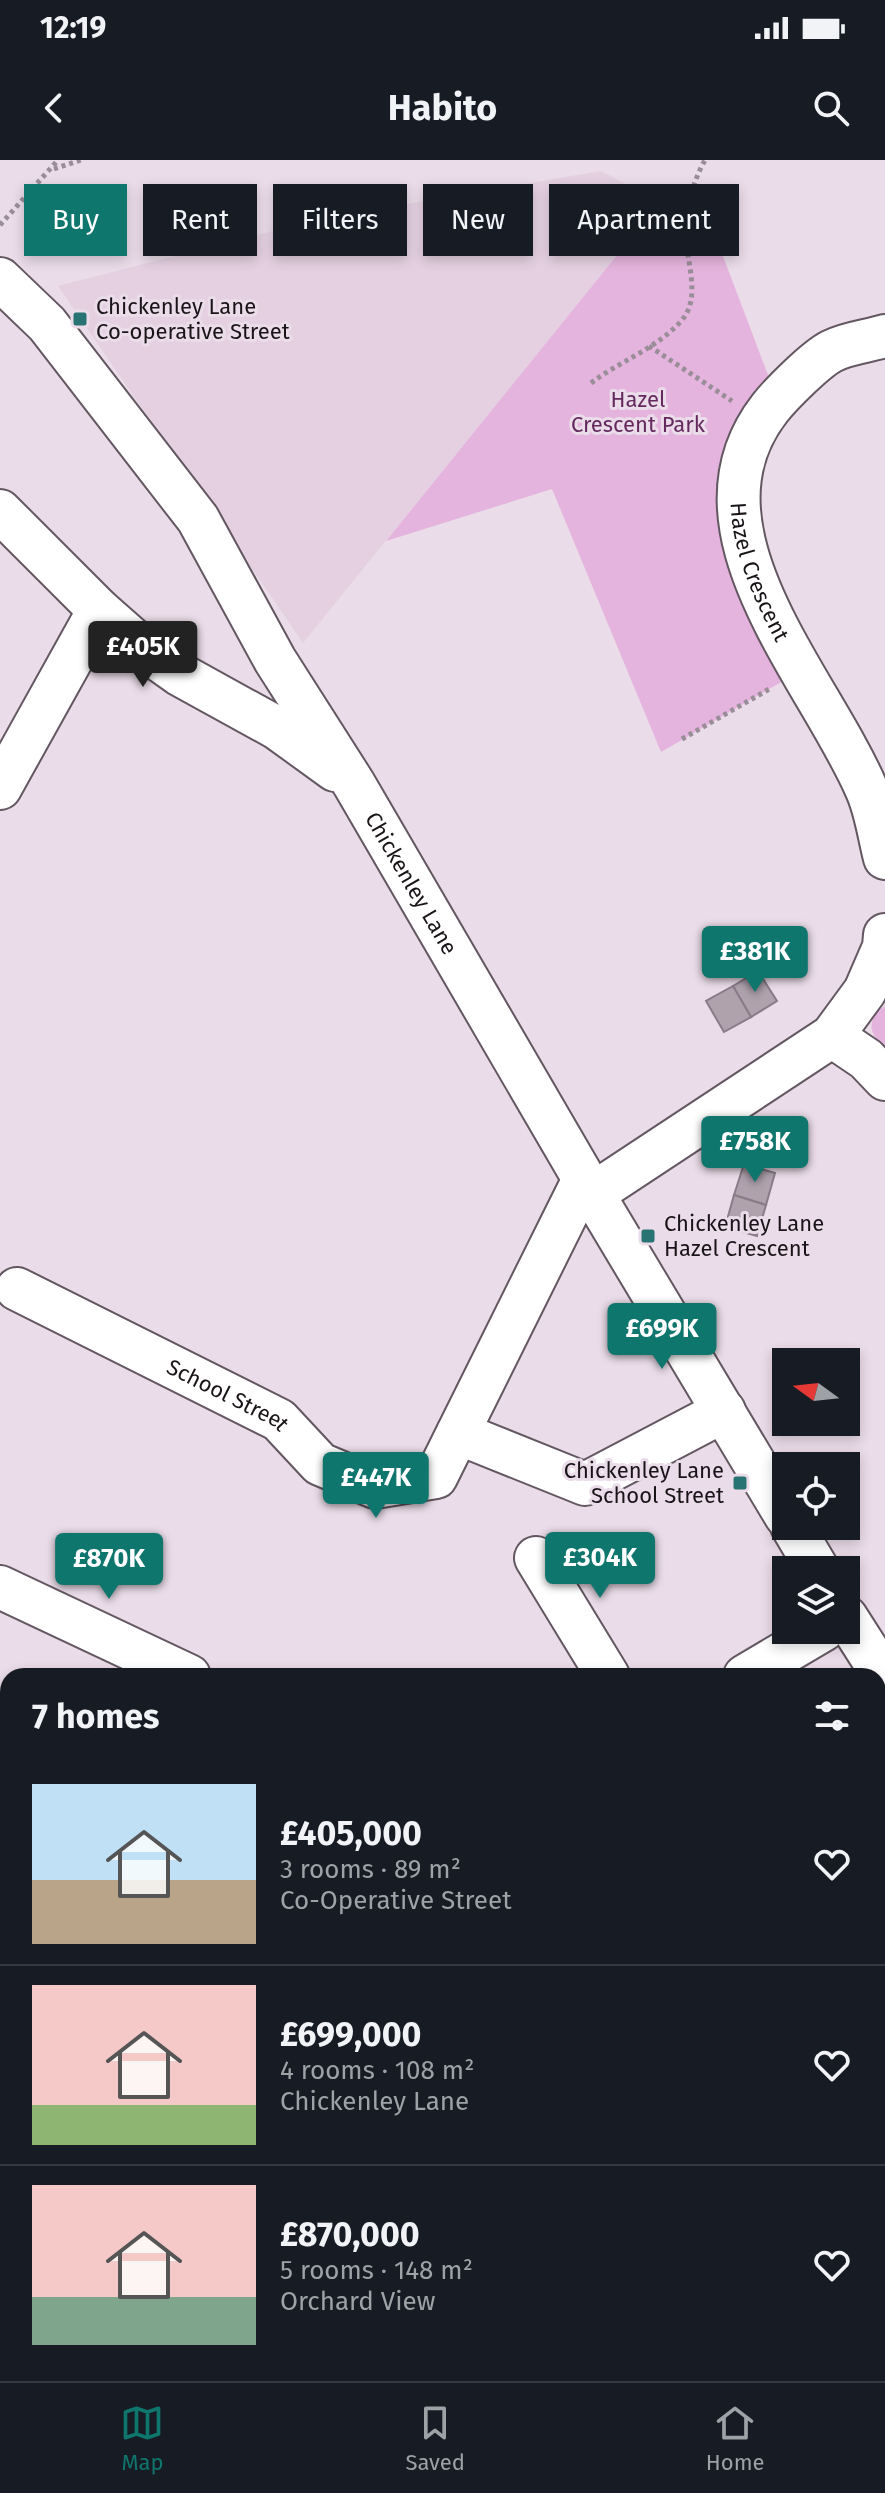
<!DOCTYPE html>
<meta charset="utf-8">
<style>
body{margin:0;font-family:"Fira Sans",sans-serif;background:#20242c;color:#f1f3f6;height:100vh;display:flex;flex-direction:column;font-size:30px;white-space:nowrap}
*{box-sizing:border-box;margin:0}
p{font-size:26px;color:#9ea1a6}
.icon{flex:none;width:44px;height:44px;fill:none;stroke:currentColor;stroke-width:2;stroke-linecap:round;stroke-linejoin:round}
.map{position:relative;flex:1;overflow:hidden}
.panel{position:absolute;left:0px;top:1508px;width:886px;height:714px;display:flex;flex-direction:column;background:#171b24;border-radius:24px 24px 0 0;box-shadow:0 4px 12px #0003}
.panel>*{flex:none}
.top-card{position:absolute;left:24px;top:24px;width:838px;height:72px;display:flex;gap:16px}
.needle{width:52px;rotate:285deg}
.controls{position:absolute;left:772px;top:1188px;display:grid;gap:16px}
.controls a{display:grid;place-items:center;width:88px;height:88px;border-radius:0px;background:#171b24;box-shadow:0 4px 12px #0003;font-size:40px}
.price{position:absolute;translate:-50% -68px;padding:0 18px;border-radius:8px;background:#0f766e;color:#fff;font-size:26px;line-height:52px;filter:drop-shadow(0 2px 4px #0008)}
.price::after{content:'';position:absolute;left:50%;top:48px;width:24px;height:18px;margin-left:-12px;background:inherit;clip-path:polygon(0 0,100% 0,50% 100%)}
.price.active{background:#222;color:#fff}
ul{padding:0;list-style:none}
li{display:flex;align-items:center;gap:24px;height:200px;padding:0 32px}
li+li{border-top:2px solid #363941}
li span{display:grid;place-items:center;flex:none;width:224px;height:160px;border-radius:0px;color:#555}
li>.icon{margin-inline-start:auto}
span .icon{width:96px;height:96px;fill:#fffc;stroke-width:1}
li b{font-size:34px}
h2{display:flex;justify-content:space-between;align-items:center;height:96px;padding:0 32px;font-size:34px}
.tag{padding:0 28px;border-radius:0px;background:#171b24;box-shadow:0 4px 12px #0003;font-size:28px;line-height:72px}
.tag.active{background:#0f766e;color:#fff}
.status{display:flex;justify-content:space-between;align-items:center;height:56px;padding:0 40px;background:#171b24;direction:ltr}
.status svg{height:22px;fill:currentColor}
header{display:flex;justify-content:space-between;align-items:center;height:104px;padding:0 32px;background:#171b24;font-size:36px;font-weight:700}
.tabs{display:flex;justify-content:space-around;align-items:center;height:112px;border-top:2px solid #363941;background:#171b24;font-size:22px;color:#9ea1a6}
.tabs a{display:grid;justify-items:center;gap:4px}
.tabs .active{color:#0f766e}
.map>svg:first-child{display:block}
.built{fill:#e4d0e1}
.green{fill:#e5b4de}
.building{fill:#afa2ad;stroke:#897c87;stroke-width:2}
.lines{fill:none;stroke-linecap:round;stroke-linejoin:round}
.minor-casing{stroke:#635761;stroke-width:46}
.path{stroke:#998e97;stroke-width:5;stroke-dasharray:4 4;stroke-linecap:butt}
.minor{stroke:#fff;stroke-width:42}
.poi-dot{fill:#287373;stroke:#eadce8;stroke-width:3}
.labels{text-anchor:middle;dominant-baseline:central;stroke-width:6;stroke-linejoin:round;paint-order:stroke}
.poi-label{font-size:22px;fill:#191418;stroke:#eadce8;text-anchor:start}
.park-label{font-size:22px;fill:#652960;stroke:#eadce8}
.street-label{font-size:22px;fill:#191418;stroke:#eadce8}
</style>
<div class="status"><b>12:19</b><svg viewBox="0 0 49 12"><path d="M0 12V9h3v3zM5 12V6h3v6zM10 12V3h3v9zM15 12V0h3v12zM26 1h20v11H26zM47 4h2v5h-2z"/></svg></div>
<header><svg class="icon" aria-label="back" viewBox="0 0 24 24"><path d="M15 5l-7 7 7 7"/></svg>Habito<svg class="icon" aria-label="search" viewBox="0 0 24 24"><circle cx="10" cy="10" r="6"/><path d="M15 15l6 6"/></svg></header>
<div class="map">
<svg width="885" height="2221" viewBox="0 0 885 2221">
<rect width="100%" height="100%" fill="#eadce8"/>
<polygon class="built" points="601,11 660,42 303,483 58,126 323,58"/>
<g class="green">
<polygon points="701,38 777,239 740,306 802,510 661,592 552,329 386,381 660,42"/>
<path d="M 885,846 L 885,885 C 866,875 868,856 885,846 Z"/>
<polygon points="0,1790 8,1795 8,1847 0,1849"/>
</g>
<g class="building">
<polygon points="758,811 777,841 751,857 733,826"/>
<polygon points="733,826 751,857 724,872 706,841"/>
<polygon points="744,1004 775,1013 766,1045 734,1035"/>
<polygon points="734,1035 766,1045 757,1076 725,1067"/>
</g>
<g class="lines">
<defs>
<g id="minor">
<path id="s1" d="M 0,119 L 47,164 L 198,359 L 275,500 L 354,624 L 584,1019 L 786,1356"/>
<path id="s2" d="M 885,176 C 869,181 847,183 832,191 C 816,199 782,233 770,248 C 676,368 818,517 866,628 C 876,649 879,675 885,698"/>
<polyline points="0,351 99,450 141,487 179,514 277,568 335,610"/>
<polyline points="0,628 99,450"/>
<polyline points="832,876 866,899 885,919"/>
<polyline points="594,1033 832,876 865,831 884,787 885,775"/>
<path id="s3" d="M 17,1129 L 279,1260 L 320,1304 L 375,1327 L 436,1317 L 584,1019"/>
<polyline points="458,1273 585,1324 724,1251"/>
<polyline points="792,1366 818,1410"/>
<polyline points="536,1398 608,1516"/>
<polyline points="0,1427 189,1516"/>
<polyline points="846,1457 885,1518"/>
<polyline points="745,1516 823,1470"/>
<polyline points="878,1690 885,1686"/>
<polyline points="0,1790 8,1795"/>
<polyline points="878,1945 885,1941"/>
<polyline points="878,2000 885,2003"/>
</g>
</defs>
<use href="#minor" class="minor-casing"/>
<g class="path">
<polyline points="54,9 81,0"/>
<polyline points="0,65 58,0"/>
<polyline points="649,186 732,241"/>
<path d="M 591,223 C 620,201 658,188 682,160 C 701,138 687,103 686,77 C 686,50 692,23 705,0"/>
<polyline points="682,579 771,528"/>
<polyline points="0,1849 8,1847"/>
</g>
<use href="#minor" class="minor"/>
</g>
<g class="poi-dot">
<rect x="72" y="151" width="16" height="16" rx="4"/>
<rect x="640" y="1068" width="16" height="16" rx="4"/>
<rect x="732" y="1315" width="16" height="16" rx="4"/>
</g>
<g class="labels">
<g class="poi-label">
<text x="96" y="146">Chickenley Lane<tspan x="96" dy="25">Co-operative Street</tspan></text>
<text x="664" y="1063">Chickenley Lane<tspan x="664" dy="25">Hazel Crescent</tspan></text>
<text x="724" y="1310" text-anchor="end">Chickenley Lane<tspan x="724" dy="25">School Street</tspan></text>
</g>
<g class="park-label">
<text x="638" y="239">Hazel<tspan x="638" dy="25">Crescent Park</tspan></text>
</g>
<g class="street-label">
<text stroke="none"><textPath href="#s2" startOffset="314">Hazel Crescent</textPath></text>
<text stroke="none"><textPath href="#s1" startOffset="734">Chickenley Lane</textPath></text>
<text stroke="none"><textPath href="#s3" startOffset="236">School Street</textPath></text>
</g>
</g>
</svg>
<div class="controls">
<a><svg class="needle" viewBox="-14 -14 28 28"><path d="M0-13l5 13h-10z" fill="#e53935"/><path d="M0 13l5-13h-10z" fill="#9ea1a6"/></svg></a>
<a><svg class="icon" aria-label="locate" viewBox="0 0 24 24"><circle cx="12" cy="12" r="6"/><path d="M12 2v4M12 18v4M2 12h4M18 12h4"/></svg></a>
<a><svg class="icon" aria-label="layers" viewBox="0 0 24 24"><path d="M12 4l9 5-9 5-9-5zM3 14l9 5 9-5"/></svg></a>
</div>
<b class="price active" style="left:143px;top:529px">£405K</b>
<b class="price" style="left:755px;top:834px">£381K</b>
<b class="price" style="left:755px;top:1024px">£758K</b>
<b class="price" style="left:662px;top:1211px">£699K</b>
<b class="price" style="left:376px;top:1360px">£447K</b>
<b class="price" style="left:600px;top:1440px">£304K</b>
<b class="price" style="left:109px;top:1441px">£870K</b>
<div class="top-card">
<a class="tag active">Buy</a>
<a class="tag">Rent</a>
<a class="tag">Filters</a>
<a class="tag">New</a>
<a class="tag">Apartment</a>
</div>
<section class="panel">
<h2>7 homes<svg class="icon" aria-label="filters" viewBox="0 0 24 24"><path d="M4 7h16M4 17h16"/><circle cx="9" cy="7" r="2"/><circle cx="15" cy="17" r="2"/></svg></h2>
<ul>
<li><span style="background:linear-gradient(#bfe0f5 60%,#b9a48a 0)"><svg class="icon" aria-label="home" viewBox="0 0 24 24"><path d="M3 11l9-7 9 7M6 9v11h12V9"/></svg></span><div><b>£405,000</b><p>3 rooms · 89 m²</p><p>Co-Operative Street</p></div><svg class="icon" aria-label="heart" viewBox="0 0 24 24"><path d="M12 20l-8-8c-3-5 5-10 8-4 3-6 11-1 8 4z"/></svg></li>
<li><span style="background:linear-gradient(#f6c9c9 75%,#8fb573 0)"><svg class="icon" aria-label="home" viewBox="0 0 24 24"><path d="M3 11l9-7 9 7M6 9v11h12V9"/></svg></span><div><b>£699,000</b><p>4 rooms · 108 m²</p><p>Chickenley Lane</p></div><svg class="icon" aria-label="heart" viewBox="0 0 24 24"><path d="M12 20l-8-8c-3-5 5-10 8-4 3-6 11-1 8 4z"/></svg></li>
<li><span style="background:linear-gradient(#f6c9c9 70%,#7fa58c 0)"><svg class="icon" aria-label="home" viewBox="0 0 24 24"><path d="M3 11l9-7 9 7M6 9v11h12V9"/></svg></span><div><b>£870,000</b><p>5 rooms · 148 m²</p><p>Orchard View</p></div><svg class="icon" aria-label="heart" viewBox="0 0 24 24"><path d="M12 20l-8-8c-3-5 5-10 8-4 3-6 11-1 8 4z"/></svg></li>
</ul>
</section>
</div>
<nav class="tabs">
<a class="active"><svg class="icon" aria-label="map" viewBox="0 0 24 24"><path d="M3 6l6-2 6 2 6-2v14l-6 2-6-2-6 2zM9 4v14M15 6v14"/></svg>Map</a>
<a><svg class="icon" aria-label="saved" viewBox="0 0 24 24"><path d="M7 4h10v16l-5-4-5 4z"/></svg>Saved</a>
<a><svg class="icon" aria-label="home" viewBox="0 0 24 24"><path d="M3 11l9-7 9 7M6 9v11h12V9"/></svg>Home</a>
</nav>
